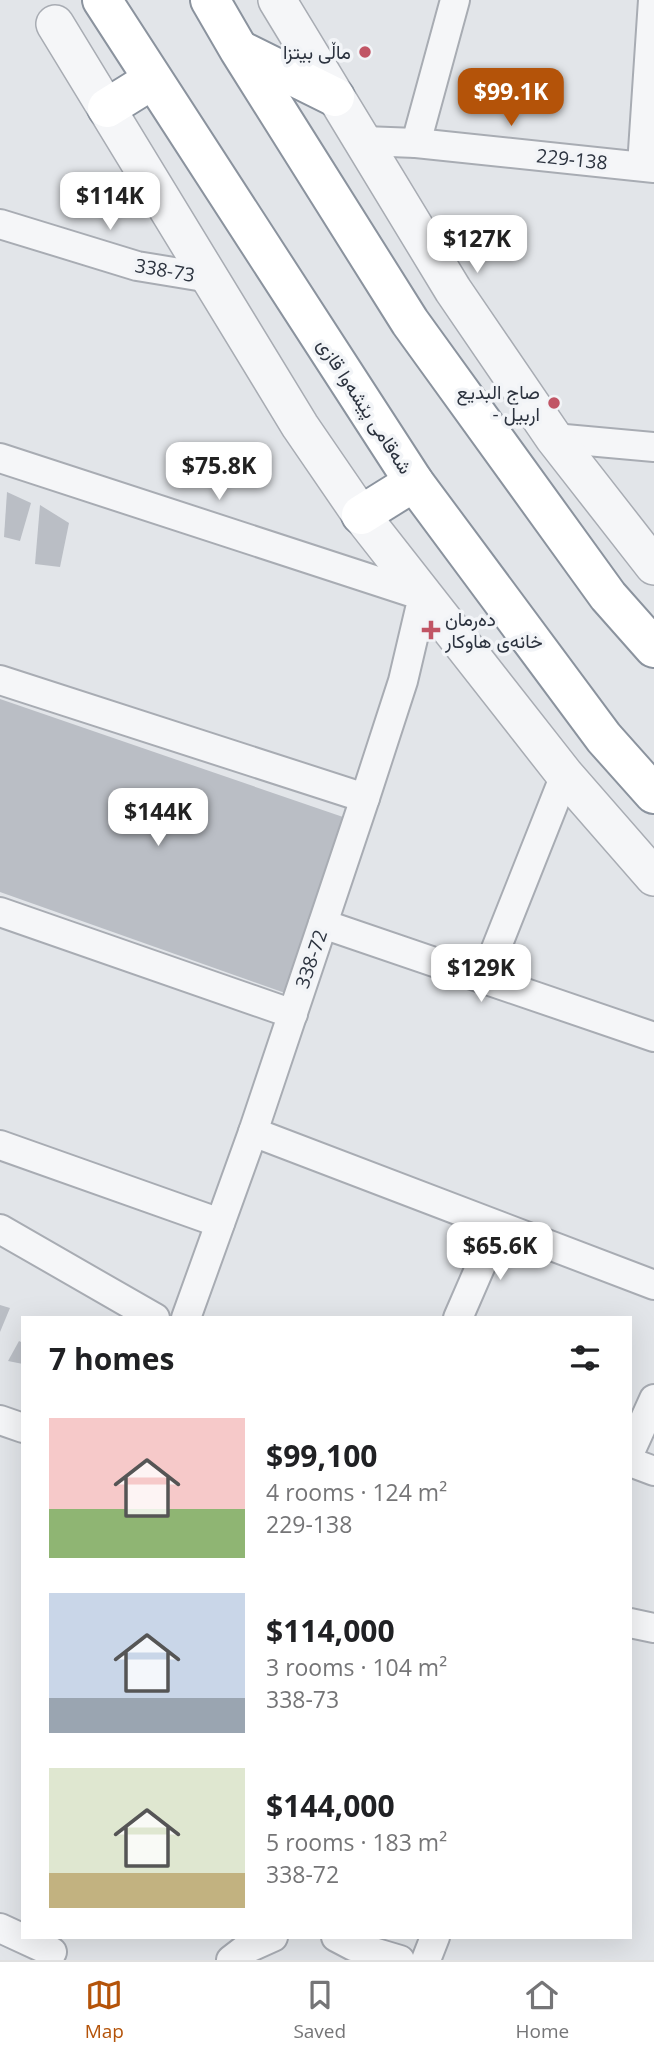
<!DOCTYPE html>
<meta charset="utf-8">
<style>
body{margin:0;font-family:"Open Sans",Vazirmatn,sans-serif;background:#f6f6f6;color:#202124;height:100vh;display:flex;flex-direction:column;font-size:26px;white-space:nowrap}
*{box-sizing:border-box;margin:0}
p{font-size:23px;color:#757577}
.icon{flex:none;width:38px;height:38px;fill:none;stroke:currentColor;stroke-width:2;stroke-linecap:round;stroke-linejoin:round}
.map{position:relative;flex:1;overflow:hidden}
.panel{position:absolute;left:21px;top:1316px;width:611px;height:623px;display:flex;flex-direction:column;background:#fff;border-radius:0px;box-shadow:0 7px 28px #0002}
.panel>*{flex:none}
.price{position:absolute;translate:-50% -60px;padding:0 16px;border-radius:14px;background:#fff;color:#222;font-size:23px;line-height:46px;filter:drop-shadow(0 2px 4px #0008)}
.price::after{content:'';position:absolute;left:50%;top:42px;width:21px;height:16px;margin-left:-10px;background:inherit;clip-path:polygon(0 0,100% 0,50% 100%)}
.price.active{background:#b45309;color:#fff}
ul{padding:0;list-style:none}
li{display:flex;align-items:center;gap:21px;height:175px;padding:0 28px}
li span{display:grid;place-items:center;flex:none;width:196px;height:140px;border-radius:0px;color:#555}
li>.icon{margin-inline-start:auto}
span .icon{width:84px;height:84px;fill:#fffc;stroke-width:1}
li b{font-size:30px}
h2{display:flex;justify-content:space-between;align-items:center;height:84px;padding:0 28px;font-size:30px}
.tab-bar{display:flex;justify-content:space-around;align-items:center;height:98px;border-top:2px solid #e0e0e0;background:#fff;font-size:19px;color:#757577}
.tab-bar a{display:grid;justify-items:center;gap:4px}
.tab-bar .active{color:#b45309}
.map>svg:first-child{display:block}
.building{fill:#babec5}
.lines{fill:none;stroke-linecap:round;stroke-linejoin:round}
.minor-casing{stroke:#a8acb3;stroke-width:32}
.tertiary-casing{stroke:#a8acb3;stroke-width:40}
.trunk-casing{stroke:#8b939e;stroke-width:42}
.minor{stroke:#f5f6f8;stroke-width:28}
.tertiary{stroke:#f5f6f8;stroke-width:37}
.trunk{stroke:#fff;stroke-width:38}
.poi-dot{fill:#c15565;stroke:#f2f4f7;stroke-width:2.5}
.labels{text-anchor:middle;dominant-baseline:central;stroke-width:7;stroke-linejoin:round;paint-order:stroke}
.poi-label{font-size:19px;fill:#2c333f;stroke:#f2f4f7;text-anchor:end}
.street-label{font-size:19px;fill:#2c333f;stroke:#f2f4f7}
</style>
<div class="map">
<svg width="654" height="1960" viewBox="0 0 654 1960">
<rect width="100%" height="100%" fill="#e2e5e9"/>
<g class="building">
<polygon points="7,492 31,503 20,541 4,537"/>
<polygon points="40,505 69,523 60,567 35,564"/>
<polygon points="0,699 343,817 285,993 0,892"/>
<polygon points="0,1305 10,1308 0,1332"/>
<polygon points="19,1341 23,1343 23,1364 8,1361"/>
</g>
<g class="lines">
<defs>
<g id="minor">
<polyline points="364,141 416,143 654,168"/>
<polyline points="416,143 455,0"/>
<polyline points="642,166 653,0"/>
<polyline points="0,224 137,266 210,278"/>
<polyline points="554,438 654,447"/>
<polyline points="0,458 423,596 403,681 365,798 253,1132 186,1318"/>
<polyline points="0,680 365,798"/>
<polyline points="0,912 293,1014"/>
<polyline points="323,924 654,1037"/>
<polyline points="484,979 565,775"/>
<polyline points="253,1132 654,1285"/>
<polyline points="0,1145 220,1223"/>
<polyline points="0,1229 155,1318"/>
<polyline points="458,1318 498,1226"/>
<polyline points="0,1420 23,1428"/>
<polyline points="630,1452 654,1399"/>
<polyline points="630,1462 654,1471"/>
<polyline points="630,1623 654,1628"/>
<polyline points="0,1928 52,1952"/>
<polyline points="336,1937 353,1946 400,1960"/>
<polyline points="231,1960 244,1950 273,1937"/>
<polyline points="426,1960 435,1937"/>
</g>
<g id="tertiary">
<polyline points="277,0 453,290 554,438 654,566"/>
<polyline points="55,24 300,426 361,515 565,775 654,877"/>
</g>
<g id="trunk">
<polyline points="102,0 414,482 604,738 654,794"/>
<polyline points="210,0 239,50 410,322 608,596 654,648"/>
<polyline points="240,50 335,97"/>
<polyline points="107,108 152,80"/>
<polyline points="361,515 414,482"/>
</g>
</defs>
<use href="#minor" class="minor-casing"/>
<use href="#tertiary" class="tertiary-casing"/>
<use href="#trunk" class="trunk-casing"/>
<use href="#minor" class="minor"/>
<use href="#tertiary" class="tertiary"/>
<use href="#trunk" class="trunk"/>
</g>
<g class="poi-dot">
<circle cx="365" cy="52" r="7"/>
<circle cx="554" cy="403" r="7"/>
<path d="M427.5 619.5h7v7h7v7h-7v7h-7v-7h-7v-7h7z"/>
</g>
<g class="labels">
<g class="poi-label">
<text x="351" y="52">ماڵی بیتزا</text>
<text x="540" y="392">صاج البديع<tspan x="540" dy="22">- اربيل</tspan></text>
<text x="445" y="619" text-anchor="start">دەرمان<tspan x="445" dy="22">خانەی هاوکار</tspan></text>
</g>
<g class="street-label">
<text transform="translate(572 159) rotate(6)">229-138</text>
<text transform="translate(165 270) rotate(10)">338-73</text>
<text transform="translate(365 406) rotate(57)">شەقامی پێشەوا قازی</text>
<text transform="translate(311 959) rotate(-71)">338-72</text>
</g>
</g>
</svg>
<b class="price active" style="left:511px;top:128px">$99.1K</b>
<b class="price" style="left:110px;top:232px">$114K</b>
<b class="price" style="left:477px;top:275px">$127K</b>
<b class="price" style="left:219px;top:502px">$75.8K</b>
<b class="price" style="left:158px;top:848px">$144K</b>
<b class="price" style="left:481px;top:1004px">$129K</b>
<b class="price" style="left:500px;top:1282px">$65.6K</b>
<section class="panel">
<h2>7 homes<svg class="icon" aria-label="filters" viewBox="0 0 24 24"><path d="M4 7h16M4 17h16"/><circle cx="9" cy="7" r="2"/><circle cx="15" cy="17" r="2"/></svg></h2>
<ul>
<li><span style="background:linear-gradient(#f6c9c9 65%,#8fb573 0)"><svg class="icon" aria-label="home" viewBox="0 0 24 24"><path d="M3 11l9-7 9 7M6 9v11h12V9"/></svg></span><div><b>$99,100</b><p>4 rooms · 124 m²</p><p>229-138</p></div></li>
<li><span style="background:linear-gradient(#c9d6e8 75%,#9aa5b1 0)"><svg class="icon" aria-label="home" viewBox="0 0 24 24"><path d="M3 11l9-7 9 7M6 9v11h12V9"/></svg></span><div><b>$114,000</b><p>3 rooms · 104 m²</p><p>338-73</p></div></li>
<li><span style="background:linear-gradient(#dfe7d0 75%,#c2b280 0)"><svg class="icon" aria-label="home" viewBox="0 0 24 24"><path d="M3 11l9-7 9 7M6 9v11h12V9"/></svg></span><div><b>$144,000</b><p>5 rooms · 183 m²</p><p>338-72</p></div></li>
</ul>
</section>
</div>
<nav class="tab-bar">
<a class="active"><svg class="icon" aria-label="map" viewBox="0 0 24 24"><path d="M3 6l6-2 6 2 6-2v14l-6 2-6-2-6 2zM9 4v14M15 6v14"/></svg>Map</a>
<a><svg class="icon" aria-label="saved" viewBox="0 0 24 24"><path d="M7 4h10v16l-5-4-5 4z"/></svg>Saved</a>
<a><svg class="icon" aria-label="home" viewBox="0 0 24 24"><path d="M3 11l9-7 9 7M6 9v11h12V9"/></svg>Home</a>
</nav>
